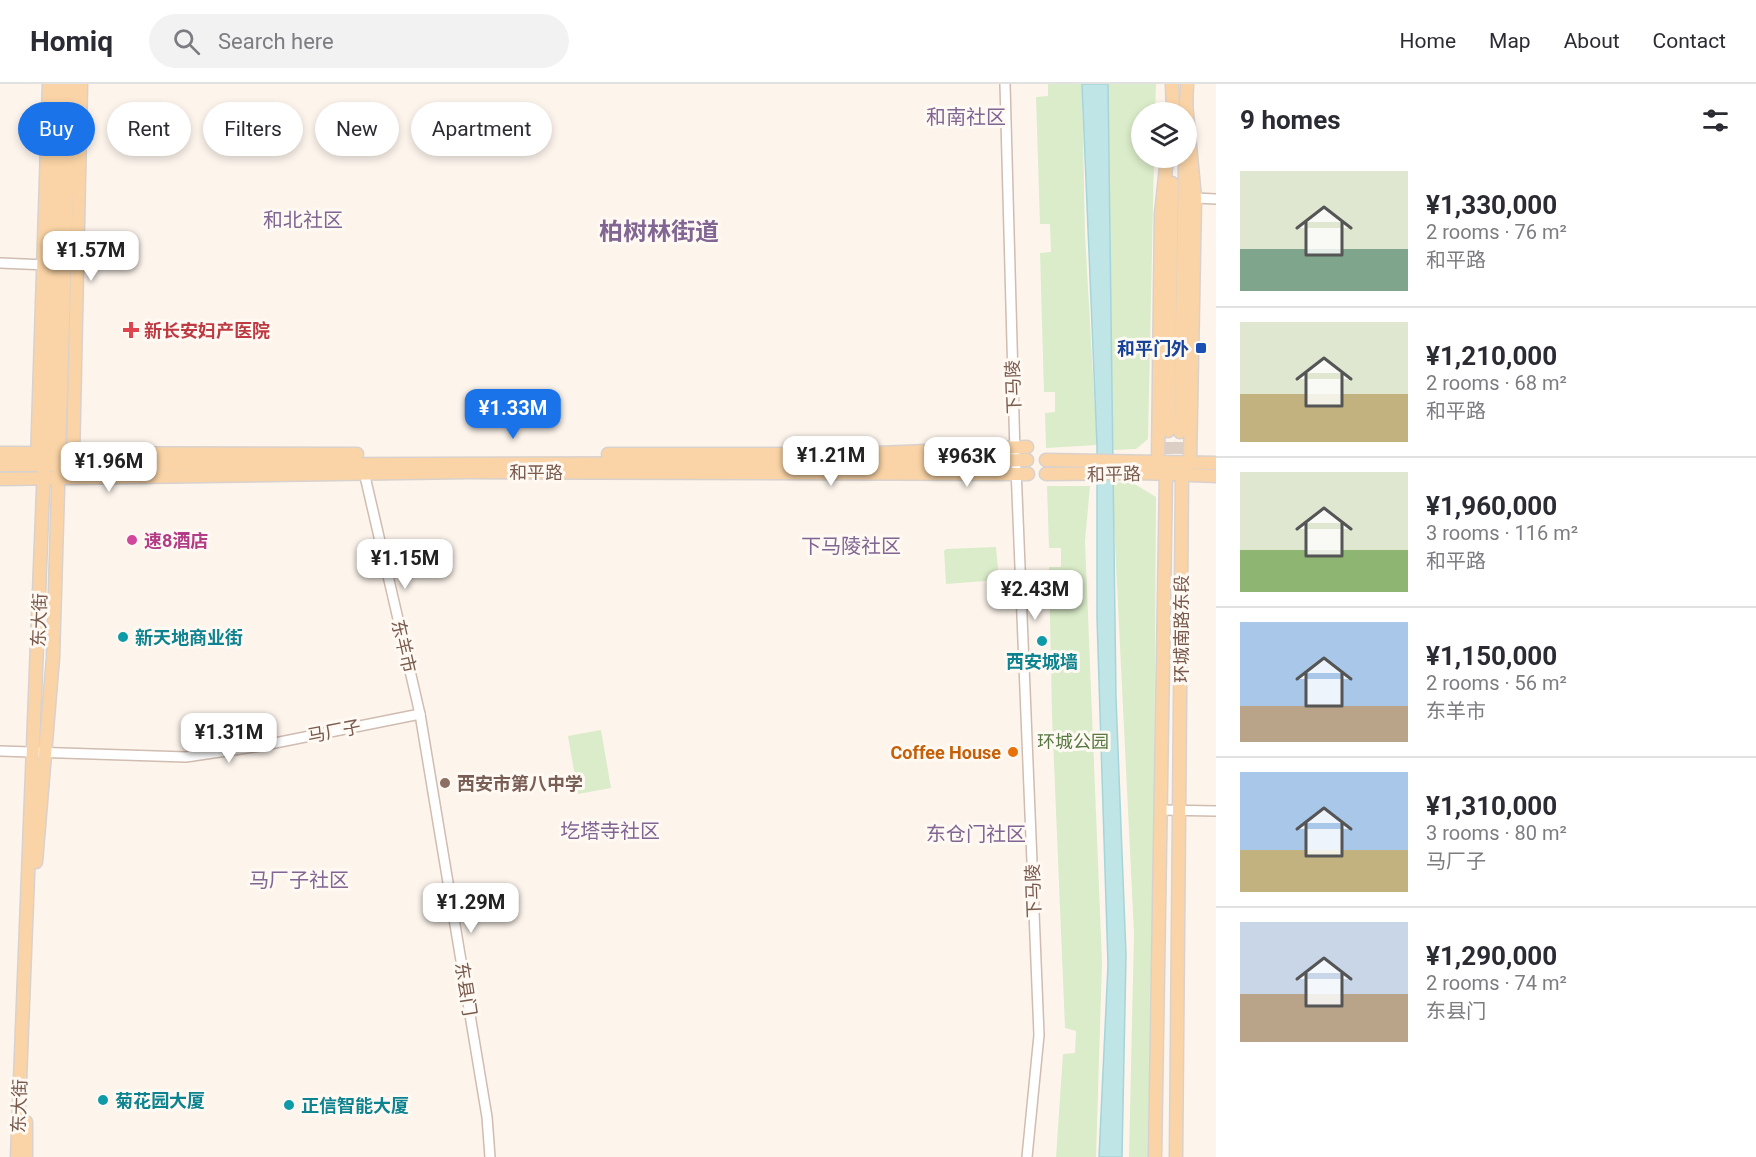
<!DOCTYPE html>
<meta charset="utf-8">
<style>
body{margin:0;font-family:Roboto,"Noto Sans SC",sans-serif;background:#f2f2f3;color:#2b2b33;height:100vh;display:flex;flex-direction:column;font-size:22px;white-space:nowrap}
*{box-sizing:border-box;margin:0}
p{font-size:20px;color:#7c7c81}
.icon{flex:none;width:33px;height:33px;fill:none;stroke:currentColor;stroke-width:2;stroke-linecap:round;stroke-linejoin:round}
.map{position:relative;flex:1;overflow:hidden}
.sheet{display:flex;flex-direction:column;background:#fff;width:540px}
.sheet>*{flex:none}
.hud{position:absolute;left:18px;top:18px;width:570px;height:54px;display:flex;gap:12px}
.fabs{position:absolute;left:1131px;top:18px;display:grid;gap:12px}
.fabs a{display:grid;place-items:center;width:66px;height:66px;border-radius:50%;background:#fff;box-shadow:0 3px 9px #0003;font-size:30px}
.price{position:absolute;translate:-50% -51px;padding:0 14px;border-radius:12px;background:#fff;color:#222;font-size:20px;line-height:39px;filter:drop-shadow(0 2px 3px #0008)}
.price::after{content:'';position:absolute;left:50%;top:36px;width:18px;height:14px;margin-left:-9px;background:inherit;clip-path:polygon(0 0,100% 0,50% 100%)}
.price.on{background:#1a73e8;color:#fff}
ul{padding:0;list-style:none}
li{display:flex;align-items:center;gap:18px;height:150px;padding:0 24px}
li+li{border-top:2px solid #e1e1e2}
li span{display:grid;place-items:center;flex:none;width:168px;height:120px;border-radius:0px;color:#555}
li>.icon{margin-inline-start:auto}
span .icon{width:72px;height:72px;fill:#fffc;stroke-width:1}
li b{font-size:26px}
h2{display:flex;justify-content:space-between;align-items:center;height:72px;padding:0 24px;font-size:26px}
.chip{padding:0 21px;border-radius:27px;background:#fff;box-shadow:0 3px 9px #0003;font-size:21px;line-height:54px}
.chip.on{background:#1a73e8;color:#fff}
header{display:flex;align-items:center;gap:36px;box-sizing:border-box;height:84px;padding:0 30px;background:#fff;border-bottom:2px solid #e1e1e2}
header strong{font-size:28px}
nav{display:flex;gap:33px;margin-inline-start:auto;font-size:21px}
.search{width:420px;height:54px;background:#f2f2f3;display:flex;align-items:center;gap:15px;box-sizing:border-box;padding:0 21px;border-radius:33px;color:#7c7c81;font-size:22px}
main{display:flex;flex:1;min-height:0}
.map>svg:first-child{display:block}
.green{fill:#daecc9}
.water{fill:#bfe5e7;stroke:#a5d5d9;stroke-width:1.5}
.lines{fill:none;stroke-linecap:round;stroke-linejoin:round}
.major-tunnel{stroke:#dccec4;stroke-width:12;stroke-dasharray:12 6;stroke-linecap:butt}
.minor-casing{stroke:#d0bcb0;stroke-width:12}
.major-casing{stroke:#d9d1cd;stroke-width:15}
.minor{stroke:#fff;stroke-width:9}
.major{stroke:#fad4a6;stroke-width:12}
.health-dot{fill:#e0444e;stroke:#fff9f3;stroke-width:2}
.transit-dot{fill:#1a4fb4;stroke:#fff9f3;stroke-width:2}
.hotel-dot{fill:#d1479c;stroke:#fff9f3;stroke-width:2}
.culture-dot{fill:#0f9aa8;stroke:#fff9f3;stroke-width:2}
.food-dot{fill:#e8710a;stroke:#fff9f3;stroke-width:2}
.education-dot{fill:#8d6e63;stroke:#fff9f3;stroke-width:2}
.labels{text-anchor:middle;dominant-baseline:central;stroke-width:6;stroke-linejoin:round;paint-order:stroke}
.health-label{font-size:18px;font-weight:bold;fill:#be3a42;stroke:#fff9f3;text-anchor:start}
.transit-label{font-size:18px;font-weight:bold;fill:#164399;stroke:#fff9f3;text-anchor:end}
.street-label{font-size:18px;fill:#795a4d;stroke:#fff9f3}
.hotel-label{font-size:18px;font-weight:bold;fill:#b23c85;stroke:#fff9f3;text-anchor:start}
.culture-label{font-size:18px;font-weight:bold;fill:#0d838f;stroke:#fff9f3;text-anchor:start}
.park-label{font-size:18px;fill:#577942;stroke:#fff9f3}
.food-label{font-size:18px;font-weight:bold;fill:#c56008;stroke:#fff9f3;text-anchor:end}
.education-label{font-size:18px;font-weight:bold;fill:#785e54;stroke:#fff9f3;text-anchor:start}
.neighbourhood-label{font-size:20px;fill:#816694;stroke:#fff9f3}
.district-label{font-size:24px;font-weight:bold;fill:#816694;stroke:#fff9f3}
</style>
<header>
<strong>Homiq</strong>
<div class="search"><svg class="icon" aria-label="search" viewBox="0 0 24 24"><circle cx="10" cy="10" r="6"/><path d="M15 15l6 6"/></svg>Search here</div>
<nav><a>Home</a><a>Map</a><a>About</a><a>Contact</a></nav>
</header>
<main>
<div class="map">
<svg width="1216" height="1073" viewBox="0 0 1216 1073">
<rect width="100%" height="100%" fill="#fdf5ec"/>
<g class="green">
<polygon points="1048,0 1082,0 1085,151 1097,361 1046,364 1045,329 1055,328 1055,308 1044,308 1040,169 1051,168 1050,140 1040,140 1036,13 1048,12"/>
<polygon points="1108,0 1156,0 1155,28 1142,28 1142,74 1154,74 1148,355 1136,365 1113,366"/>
<polygon points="1112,398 1133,399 1156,413 1152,1073 1129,1073 1134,849"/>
<polygon points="1047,402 1090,402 1085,457 1102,878 1096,1073 1056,1073 1063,970 1075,969 1076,947 1065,944 1052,631 1049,483 1061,483 1061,464 1049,464"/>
<polygon points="996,463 999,496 946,500 944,467 946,465"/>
<polygon points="601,646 611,704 578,710 568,652"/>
</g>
<polygon class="water" points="1082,0 1108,0 1116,614 1126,871 1122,1073 1099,1073 1108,881 1097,534 1097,361"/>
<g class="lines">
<g class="major-tunnel">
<polyline points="1168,388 1168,347"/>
<polyline points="1179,388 1180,348"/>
</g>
<defs>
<g id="minor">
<polyline points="1005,0 1015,370"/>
<polyline points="1195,114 1216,115"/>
<polyline points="0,179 47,181"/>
<polyline points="1016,384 1039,951 1027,1073"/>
<polyline points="364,388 420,630 487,1033 490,1073"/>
<polyline points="0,667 186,673 260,662 420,630"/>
<polyline points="1161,726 1216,727"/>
</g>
<g id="major">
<polyline points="1172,0 1173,28"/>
<polyline points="1186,24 1187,0"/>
<polyline points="1168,347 1172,99"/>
<polyline points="1180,348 1185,83"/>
<polyline points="0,369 357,370"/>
<polyline points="608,370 854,370 1027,363"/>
<polyline points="73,375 81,0"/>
<polyline points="1046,376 1216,379"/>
<polyline points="37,377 49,0"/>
<polyline points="0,381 860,379 1027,376"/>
<polyline points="1046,390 1142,389 1216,392"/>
<polyline points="0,395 468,388 1028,390"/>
<polyline points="36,778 53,574 70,0"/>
<polyline points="26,1038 26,1073"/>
<polyline points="17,1073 44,380 49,370 60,0"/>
<polyline points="1155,1073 1166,390 1158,378 1161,130 1167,74"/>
<polyline points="1176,1073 1182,391 1190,378 1195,114 1186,19"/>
</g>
</defs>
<use href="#minor" class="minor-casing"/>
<use href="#major" class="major-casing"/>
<use href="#minor" class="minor"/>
<use href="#major" class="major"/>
</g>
<path class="health-dot" d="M128 237h6v6h6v6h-6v6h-6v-6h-6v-6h6z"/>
<rect class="transit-dot" x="1195" y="258" width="12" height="12" rx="3"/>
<circle class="hotel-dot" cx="132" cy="456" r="6"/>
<g class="culture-dot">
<circle cx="123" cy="553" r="6"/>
<circle cx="1042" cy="557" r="6"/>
<circle cx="103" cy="1016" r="6"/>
<circle cx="289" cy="1021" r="6"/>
</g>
<circle class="food-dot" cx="1013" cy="668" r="6"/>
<circle class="education-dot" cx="445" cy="699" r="6"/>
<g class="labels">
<g class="health-label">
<text x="144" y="246">新长安妇产医院</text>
</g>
<g class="transit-label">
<text x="1189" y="264">和平门外</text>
</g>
<g class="street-label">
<text transform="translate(1013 303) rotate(-92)">下马陵</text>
<text x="536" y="388">和平路</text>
<text transform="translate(1114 390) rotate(-1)">和平路</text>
<text transform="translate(39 536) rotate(-88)">东大街</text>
<text transform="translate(1181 545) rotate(-90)">环城南路东段</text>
<text transform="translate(404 562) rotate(77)">东羊市</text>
<text transform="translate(334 647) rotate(-11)">马厂子</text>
<text transform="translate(1033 807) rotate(-92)">下马陵</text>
<text transform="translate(466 905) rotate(81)">东县门</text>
<text transform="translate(19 1022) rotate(-88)">东大街</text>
</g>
<g class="hotel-label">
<text x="144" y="456">速8酒店</text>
</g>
<g class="culture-label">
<text x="135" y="553">新天地商业街</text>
<text x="1042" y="577" text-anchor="middle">西安城墙</text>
<text x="115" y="1016">菊花园大厦</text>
<text x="301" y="1021">正信智能大厦</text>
</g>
<g class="park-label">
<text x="1073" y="657">环城公园</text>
</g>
<g class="food-label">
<text x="1001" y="668">Coffee House</text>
</g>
<g class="education-label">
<text x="457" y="699">西安市第八中学</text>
</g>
<g class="neighbourhood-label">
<text x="966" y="33">和南社区</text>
<text x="303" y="136">和北社区</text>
<text x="851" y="462">下马陵社区</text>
<text x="610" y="747">圪塔寺社区</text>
<text x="976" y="750">东仓门社区</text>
<text x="299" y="796">马厂子社区</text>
</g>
<g class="district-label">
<text x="659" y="148">柏树林街道</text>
</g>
</g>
</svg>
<div class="fabs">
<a><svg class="icon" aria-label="layers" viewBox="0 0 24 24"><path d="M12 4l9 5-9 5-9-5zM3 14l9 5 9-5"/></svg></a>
</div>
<b class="price" style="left:91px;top:198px">¥1.57M</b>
<b class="price on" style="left:513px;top:356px">¥1.33M</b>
<b class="price" style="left:831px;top:403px">¥1.21M</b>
<b class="price" style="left:967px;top:404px">¥963K</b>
<b class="price" style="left:109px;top:409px">¥1.96M</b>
<b class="price" style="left:405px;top:506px">¥1.15M</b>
<b class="price" style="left:1035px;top:537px">¥2.43M</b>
<b class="price" style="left:229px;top:680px">¥1.31M</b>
<b class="price" style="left:471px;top:850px">¥1.29M</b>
<div class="hud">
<a class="chip on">Buy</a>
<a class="chip">Rent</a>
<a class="chip">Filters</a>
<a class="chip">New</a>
<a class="chip">Apartment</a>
</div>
</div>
<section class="sheet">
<h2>9 homes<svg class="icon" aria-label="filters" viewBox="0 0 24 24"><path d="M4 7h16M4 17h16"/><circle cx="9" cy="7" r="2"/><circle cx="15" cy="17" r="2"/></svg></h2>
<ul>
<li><span style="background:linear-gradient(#dfe7d0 65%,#7fa58c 0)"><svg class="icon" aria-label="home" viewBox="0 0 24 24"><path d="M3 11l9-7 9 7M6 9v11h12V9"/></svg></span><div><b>¥1,330,000</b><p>2 rooms · 76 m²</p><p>和平路</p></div></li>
<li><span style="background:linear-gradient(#dfe7d0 60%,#c2b280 0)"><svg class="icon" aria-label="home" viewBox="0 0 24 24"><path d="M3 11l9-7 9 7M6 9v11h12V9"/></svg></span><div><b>¥1,210,000</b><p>2 rooms · 68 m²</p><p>和平路</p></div></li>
<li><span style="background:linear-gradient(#dfe7d0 65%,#8fb573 0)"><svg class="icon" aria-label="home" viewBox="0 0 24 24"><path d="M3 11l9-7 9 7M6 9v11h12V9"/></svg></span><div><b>¥1,960,000</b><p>3 rooms · 116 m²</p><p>和平路</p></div></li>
<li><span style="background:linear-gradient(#a9c7e8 70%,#b9a48a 0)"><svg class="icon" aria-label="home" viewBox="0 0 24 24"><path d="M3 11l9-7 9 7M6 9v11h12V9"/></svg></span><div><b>¥1,150,000</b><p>2 rooms · 56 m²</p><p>东羊市</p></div></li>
<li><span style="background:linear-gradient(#a9c7e8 65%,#c2b280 0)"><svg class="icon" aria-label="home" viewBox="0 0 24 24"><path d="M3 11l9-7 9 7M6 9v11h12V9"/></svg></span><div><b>¥1,310,000</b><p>3 rooms · 80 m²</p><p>马厂子</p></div></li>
<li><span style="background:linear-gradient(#c9d6e8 60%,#b9a48a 0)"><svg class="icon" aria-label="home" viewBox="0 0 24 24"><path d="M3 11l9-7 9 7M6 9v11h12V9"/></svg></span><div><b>¥1,290,000</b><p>2 rooms · 74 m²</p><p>东县门</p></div></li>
</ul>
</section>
</main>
